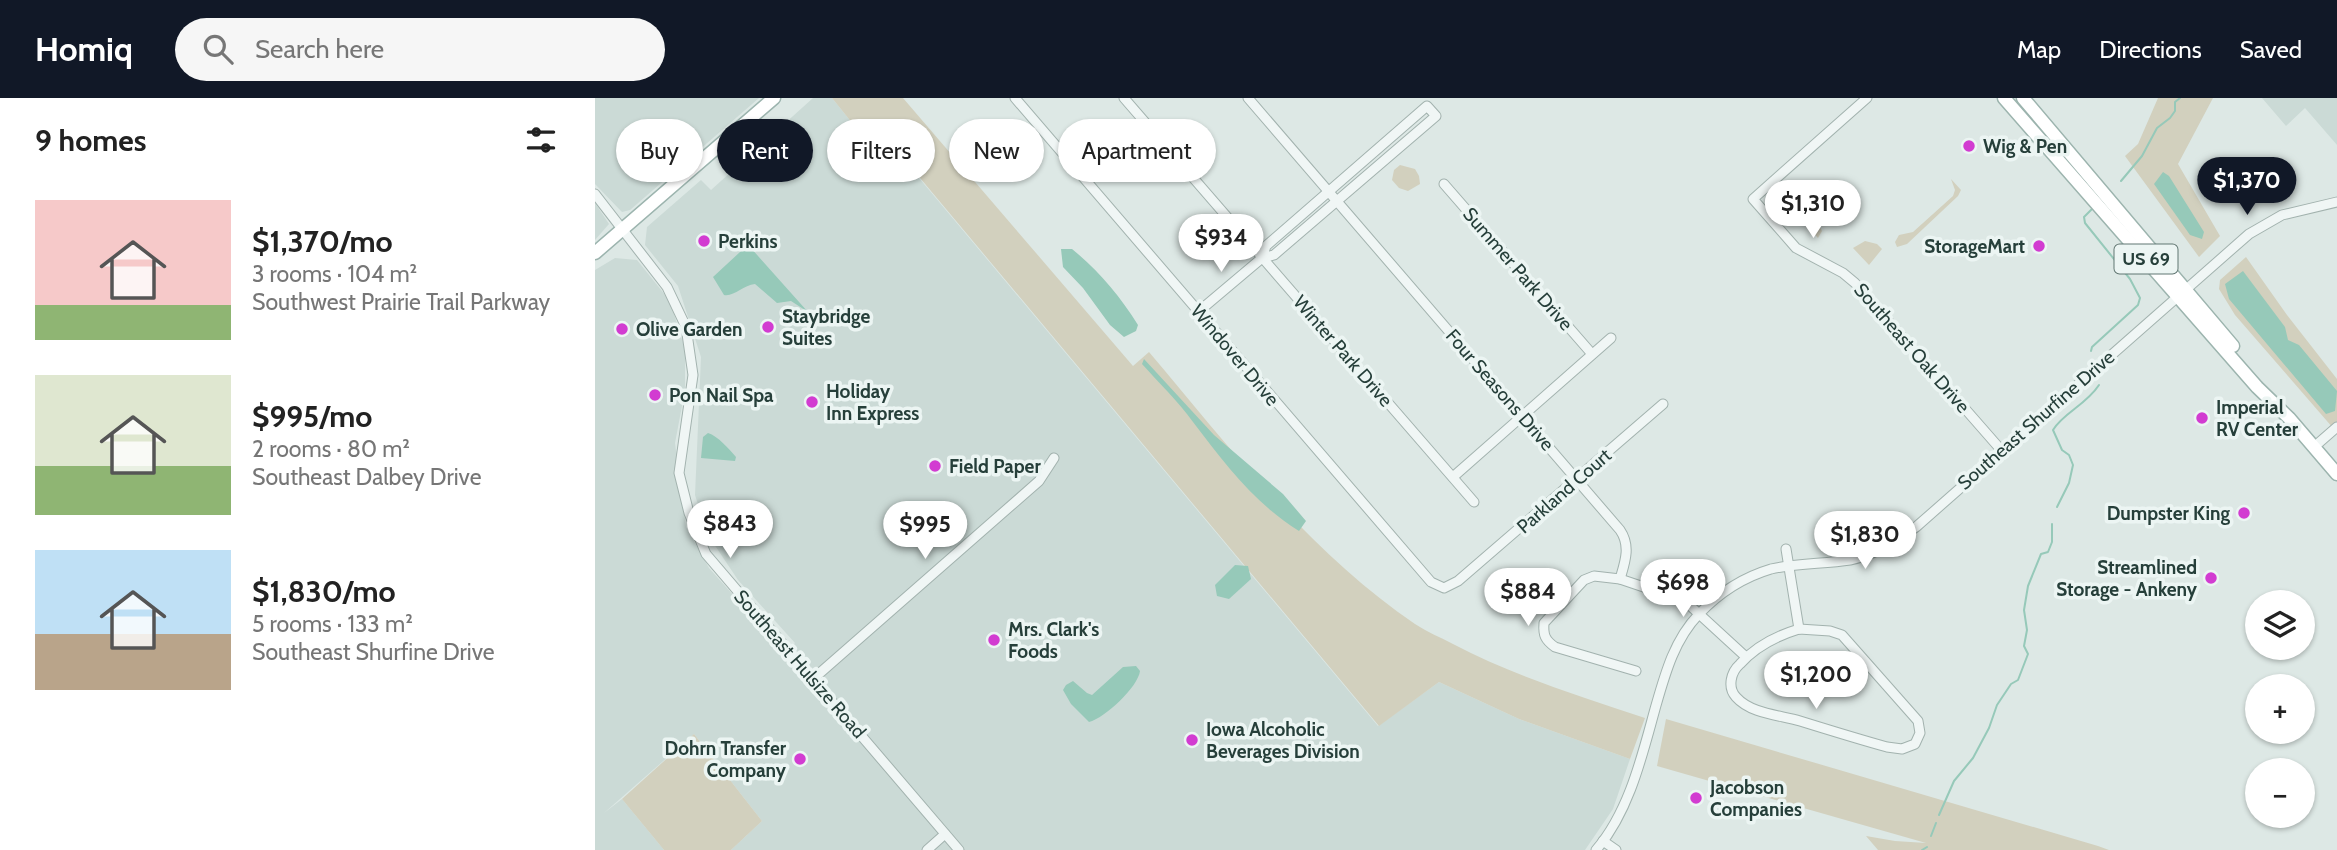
<!DOCTYPE html>
<meta charset="utf-8">
<style>
body{margin:0;font-family:Cabin,sans-serif;background:#f6f6f6;color:#222;height:100vh;display:flex;flex-direction:column;font-size:26px;white-space:nowrap}
*{box-sizing:border-box;margin:0}
p{font-size:23px;color:#767676}
.icon{flex:none;width:38px;height:38px;fill:none;stroke:currentColor;stroke-width:2;stroke-linecap:round;stroke-linejoin:round}
.map{position:relative;flex:1;overflow:hidden}
.sheet{display:flex;flex-direction:column;background:#fff;width:595px}
.sheet>*{flex:none}
.guide{position:absolute;left:21px;top:21px;width:665px;height:63px;display:flex;gap:14px}
.controls{position:absolute;left:1650px;top:492px;display:grid;gap:14px}
.controls a{display:grid;place-items:center;width:70px;height:70px;border-radius:50%;background:#fff;box-shadow:0 2px 5px #0004;font-size:35px}
.price{position:absolute;translate:-50% -60px;padding:0 16px;border-radius:24px;background:#fff;color:#222;font-size:23px;line-height:46px;filter:drop-shadow(0 2px 4px #0008)}
.price::after{content:'';position:absolute;left:50%;top:42px;width:21px;height:16px;margin-left:-10px;background:inherit;clip-path:polygon(0 0,100% 0,50% 100%)}
.price.current{background:#111827;color:#fff}
ul{padding:0;list-style:none}
li{display:flex;align-items:center;gap:21px;height:175px;padding:0 35px}
li span{display:grid;place-items:center;flex:none;width:196px;height:140px;border-radius:0px;color:#555}
li>.icon{margin-inline-start:auto}
span .icon{width:84px;height:84px;fill:#fffc;stroke-width:1}
li b{font-size:30px}
h2{display:flex;justify-content:space-between;align-items:center;height:84px;padding:0 35px;font-size:30px}
.pill{padding:0 24px;border-radius:32px;background:#fff;box-shadow:0 2px 5px #0004;font-size:24px;line-height:63px}
.pill.current{background:#111827;color:#fff}
header{display:flex;align-items:center;gap:42px;box-sizing:border-box;height:98px;padding:0 35px;background:#111827;color:#fff}
header strong{font-size:33px}
nav{display:flex;gap:38px;margin-inline-start:auto;font-size:24px}
.search{width:490px;height:63px;background:#f6f6f6;display:flex;align-items:center;gap:18px;box-sizing:border-box;padding:0 24px;border-radius:38px;color:#767676;font-size:26px}
main{display:flex;flex:1;min-height:0}
.map>svg:first-child{display:block}
.built{fill:#cbdad6}
.green{fill:#d2d0be}
.water{fill:#96c9b9}
.lines{fill:none;stroke-linecap:round;stroke-linejoin:round}
.stream{stroke:#96c9b9;stroke-width:2}
.minor-casing{stroke:#a2b2ae;stroke-width:11}
.major-casing{stroke:#9cb4ae;stroke-width:15}
.minor{stroke:#f0f6f5;stroke-width:9}
.major{stroke:#fff;stroke-width:12}
.poi-dot{fill:#d23cd1;stroke:#ecf5f3;stroke-width:2.5}
.labels{text-anchor:middle;dominant-baseline:central;stroke-width:7;stroke-linejoin:round;paint-order:stroke}
.shield{fill:#ecf5f3;stroke:#617672;stroke-width:2}
.shield-label{font-size:18px;font-weight:bold;fill:#263f3a}
.poi-label{font-size:19px;font-weight:bold;fill:#263f3a;stroke:#ecf5f3;text-anchor:start}
.street-label{font-size:19px;fill:#263f3a;stroke:#ecf5f3}
</style>
<header>
<strong>Homiq</strong>
<div class="search"><svg class="icon" aria-label="search" viewBox="0 0 24 24"><circle cx="10" cy="10" r="6"/><path d="M15 15l6 6"/></svg>Search here</div>
<nav><a>Map</a><a>Directions</a><a>Saved</a></nav>
</header>
<main>
<section class="sheet">
<h2>9 homes<svg class="icon" aria-label="filters" viewBox="0 0 24 24"><path d="M4 7h16M4 17h16"/><circle cx="9" cy="7" r="2"/><circle cx="15" cy="17" r="2"/></svg></h2>
<ul>
<li><span style="background:linear-gradient(#f6c9c9 75%,#8fb573 0)"><svg class="icon" aria-label="home" viewBox="0 0 24 24"><path d="M3 11l9-7 9 7M6 9v11h12V9"/></svg></span><div><b>$1,370/mo</b><p>3 rooms · 104 m²</p><p>Southwest Prairie Trail Parkway</p></div></li>
<li><span style="background:linear-gradient(#dfe7d0 65%,#8fb573 0)"><svg class="icon" aria-label="home" viewBox="0 0 24 24"><path d="M3 11l9-7 9 7M6 9v11h12V9"/></svg></span><div><b>$995/mo</b><p>2 rooms · 80 m²</p><p>Southeast Dalbey Drive</p></div></li>
<li><span style="background:linear-gradient(#bfe0f5 60%,#b9a48a 0)"><svg class="icon" aria-label="home" viewBox="0 0 24 24"><path d="M3 11l9-7 9 7M6 9v11h12V9"/></svg></span><div><b>$1,830/mo</b><p>5 rooms · 133 m²</p><p>Southeast Shurfine Drive</p></div></li>
</ul>
</section>
<div class="map">
<svg width="1742" height="752" viewBox="0 0 1742 752">
<rect width="100%" height="100%" fill="#dde8e5"/>
<g class="built">
<polygon points="0,0 164,0 35,112 27,114 0,86"/>
<polygon points="218,0 237,0 266,36 278,25 783,628 844,584 924,621 1035,661 1018,711 990,752 136,752 167,723 99,636 9,715 27,701 69,752 0,752 0,172 20,160 42,162 75,203 90,251 90,292 80,345 91,429 114,470 190,555 200,545 143,482 113,437 100,397 106,259 83,188 50,147 52,129 106,82 116,92"/>
<polygon points="1667,0 1742,0 1742,47 1710,10 1691,28"/>
<polygon points="0,105 14,126 0,142"/>
</g>
<g class="green">
<path d="M 237,0 L 308,0 L 538,268 L 554,254 C 636,351 714,454 820,526 C 832,534 845,539 858,546 C 919,578 985,598 1050,620 L 1035,661 L 924,621 L 844,584 L 784,628 L 279,25 L 266,36 Z"/>
<polygon points="1563,0 1618,0 1583,66 1625,138 1604,159 1530,58 1543,46"/>
<polygon points="805,67 820,71 824,78 825,86 813,93 804,90 797,82 799,72"/>
<polygon points="1356,81 1366,92 1363,98 1312,146 1302,149 1300,144 1304,137 1318,134 1358,98 1360,92"/>
<polygon points="1196,97 1226,131 1227,133 1223,140 1191,104 1191,98"/>
<polygon points="1270,143 1282,146 1287,151 1274,167 1258,150"/>
<polygon points="1651,159 1692,217 1742,281 1742,326 1738,330 1640,217 1624,191 1625,182"/>
<polygon points="1071,621 1503,748 1514,752 1283,752 1271,738 1300,743 1331,745 1062,668"/>
<polygon points="99,636 167,723 136,752 69,752 27,701"/>
</g>
<g class="water">
<polygon points="1568,74 1574,78 1609,134 1607,141 1595,137 1559,86"/>
<path d="M 155,149 L 213,214 L 196,203 L 182,205 L 160,186 C 148,187 139,199 129,197 L 118,179 L 145,154 L 149,150 Z"/>
<path d="M 466,151 L 477,151 C 503,172 525,198 543,227 L 541,233 L 529,239 L 515,227 L 488,190 L 468,169 Z"/>
<polygon points="1648,173 1690,229 1693,242 1704,247 1742,293 1740,313 1731,316 1634,201 1630,186"/>
<path d="M 549,261 L 619,337 L 688,396 L 711,423 L 704,433 C 658,404 631,367 598,324 C 583,303 564,285 547,266 Z"/>
<path d="M 113,335 C 123,338 134,351 141,359 L 140,363 L 106,360 L 108,339 Z"/>
<polygon points="640,467 653,468 656,481 634,501 622,498 620,487"/>
<path d="M 541,568 L 545,573 C 543,589 510,620 494,624 L 476,606 L 468,592 L 471,587 L 478,583 L 492,595 L 497,597 L 528,569 Z"/>
</g>
<g class="lines">
<g class="stream">
<polyline points="1526,83 1547,58 1562,30 1575,20 1580,13 1580,4 1585,0"/>
<polyline points="1496,253 1497,249 1543,207 1545,200 1535,181 1490,125 1489,119 1497,111"/>
<path d="M 1462,409 L 1474,385 L 1478,367 L 1474,357 L 1467,352 L 1458,332 C 1468,315 1491,307 1504,287"/>
<polyline points="1344,717 1359,683 1378,660 1394,630 1402,607 1416,586 1423,582 1433,556 1429,548 1432,532 1429,512 1433,488 1446,456 1453,454 1457,444 1457,426"/>
<polyline points="1336,738 1341,725"/>
<polyline points="1327,752 1332,749"/>
</g>
<defs>
<g id="minor">
<polyline points="420,0 836,484 849,490 863,483 1068,306"/>
<polyline points="529,0 879,404"/>
<path d="M 653,0 L 1025,432 C 1036,448 1030,464 1025,481"/>
<polyline points="1272,0 1158,101 1201,150 1248,175 1260,185 1407,353"/>
<polyline points="849,86 997,256"/>
<polyline points="0,96 72,189 91,229 98,277 84,375 94,415 111,456 364,752"/>
<polyline points="603,214 667,160 679,157 841,18 832,8 671,148 667,160"/>
<polyline points="1719,349 1742,329"/>
<polyline points="858,379 1016,240"/>
<polyline points="1191,451 1204,531"/>
<path d="M 1204,531 L 1235,533 L 1247,537 L 1323,623 L 1325,635 L 1320,646 L 1307,651 L 1292,649 C 1263,641 1234,632 1205,623 C 1185,617 1156,616 1141,599 C 1132,589 1136,574 1145,566 C 1161,548 1181,538 1204,531 Z"/>
<path d="M 1041,573 L 960,549 C 950,542 948,537 949,525 L 989,482 L 999,478 L 1025,481 L 1090,503 L 1151,559"/>
<polyline points="218,581 444,383 459,360"/>
<polyline points="1008,743 1021,752"/>
<polyline points="332,752 350,736"/>
<path d="M 1001,752 C 1034,714 1047,658 1060,611 C 1070,576 1079,542 1104,516 C 1124,495 1149,479 1176,471 C 1201,465 1229,466 1255,462 C 1280,457 1301,444 1321,429 L 1654,136 L 1687,117 L 1742,104"/>
</g>
<g id="major">
<polyline points="1409,0 1662,289 1694,320 1742,376"/>
<polyline points="1428,0 1638,248"/>
<polyline points="0,155 179,0"/>
</g>
</defs>
<use href="#minor" class="minor-casing"/>
<use href="#major" class="major-casing"/>
<use href="#minor" class="minor"/>
<use href="#major" class="major"/>
</g>
<g class="poi-dot">
<circle cx="1374" cy="48" r="7"/>
<circle cx="109" cy="143" r="7"/>
<circle cx="1444" cy="148" r="7"/>
<circle cx="173" cy="229" r="7"/>
<circle cx="27" cy="231" r="7"/>
<circle cx="60" cy="297" r="7"/>
<circle cx="217" cy="304" r="7"/>
<circle cx="1607" cy="320" r="7"/>
<circle cx="340" cy="368" r="7"/>
<circle cx="1649" cy="415" r="7"/>
<circle cx="1616" cy="480" r="7"/>
<circle cx="399" cy="542" r="7"/>
<circle cx="597" cy="642" r="7"/>
<circle cx="205" cy="661" r="7"/>
<circle cx="1101" cy="700" r="7"/>
</g>
<g class="labels">
<rect class="shield" x="1519.5" y="146.5" width="63" height="29" rx="5"/>
<g class="shield-label">
<text x="1551" y="161">US 69</text>
</g>
<g class="poi-label">
<text x="1388" y="48">Wig &amp; Pen</text>
<text x="123" y="143">Perkins</text>
<text x="1430" y="148" text-anchor="end">StorageMart</text>
<text x="187" y="218">Staybridge<tspan x="187" dy="22">Suites</tspan></text>
<text x="41" y="231">Olive Garden</text>
<text x="231" y="293">Holiday<tspan x="231" dy="22">Inn Express</tspan></text>
<text x="74" y="297">Pon Nail Spa</text>
<text x="1621" y="309">Imperial<tspan x="1621" dy="22">RV Center</tspan></text>
<text x="354" y="368">Field Paper</text>
<text x="1635" y="415" text-anchor="end">Dumpster King</text>
<text x="1602" y="469" text-anchor="end">Streamlined<tspan x="1602" dy="22">Storage - Ankeny</tspan></text>
<text x="413" y="531">Mrs. Clark's<tspan x="413" dy="22">Foods</tspan></text>
<text x="611" y="631">Iowa Alcoholic<tspan x="611" dy="22">Beverages Division</tspan></text>
<text x="191" y="650" text-anchor="end">Dohrn Transfer<tspan x="191" dy="22">Company</tspan></text>
<text x="1115" y="689">Jacobson<tspan x="1115" dy="22">Companies</tspan></text>
</g>
<g class="street-label">
<text transform="translate(923 171) rotate(49)">Summer Park Drive</text>
<text transform="translate(1317 250) rotate(49)">Southeast Oak Drive</text>
<text transform="translate(748 253) rotate(49)">Winter Park Drive</text>
<text transform="translate(640 257) rotate(50)">Windover Drive</text>
<text transform="translate(905 292) rotate(49)">Four Seasons Drive</text>
<text transform="translate(1441 322) rotate(-41)">Southeast Shurfine Drive</text>
<text transform="translate(969 393) rotate(-41)">Parkland Court</text>
<text transform="translate(205 566) rotate(49)">Southeast Hulsize Road</text>
</g>
</g>
</svg>
<div class="controls">
<a><svg class="icon" aria-label="layers" viewBox="0 0 24 24"><path d="M12 4l9 5-9 5-9-5zM3 14l9 5 9-5"/></svg></a>
<a>+</a>
<a>−</a>
</div>
<b class="price current" style="left:1652px;top:119px">$1,370</b>
<b class="price" style="left:1218px;top:142px">$1,310</b>
<b class="price" style="left:626px;top:176px">$934</b>
<b class="price" style="left:135px;top:462px">$843</b>
<b class="price" style="left:330px;top:463px">$995</b>
<b class="price" style="left:1270px;top:473px">$1,830</b>
<b class="price" style="left:1088px;top:521px">$698</b>
<b class="price" style="left:933px;top:530px">$884</b>
<b class="price" style="left:1221px;top:613px">$1,200</b>
<div class="guide">
<a class="pill">Buy</a>
<a class="pill current">Rent</a>
<a class="pill">Filters</a>
<a class="pill">New</a>
<a class="pill">Apartment</a>
</div>
</div>
</main>
